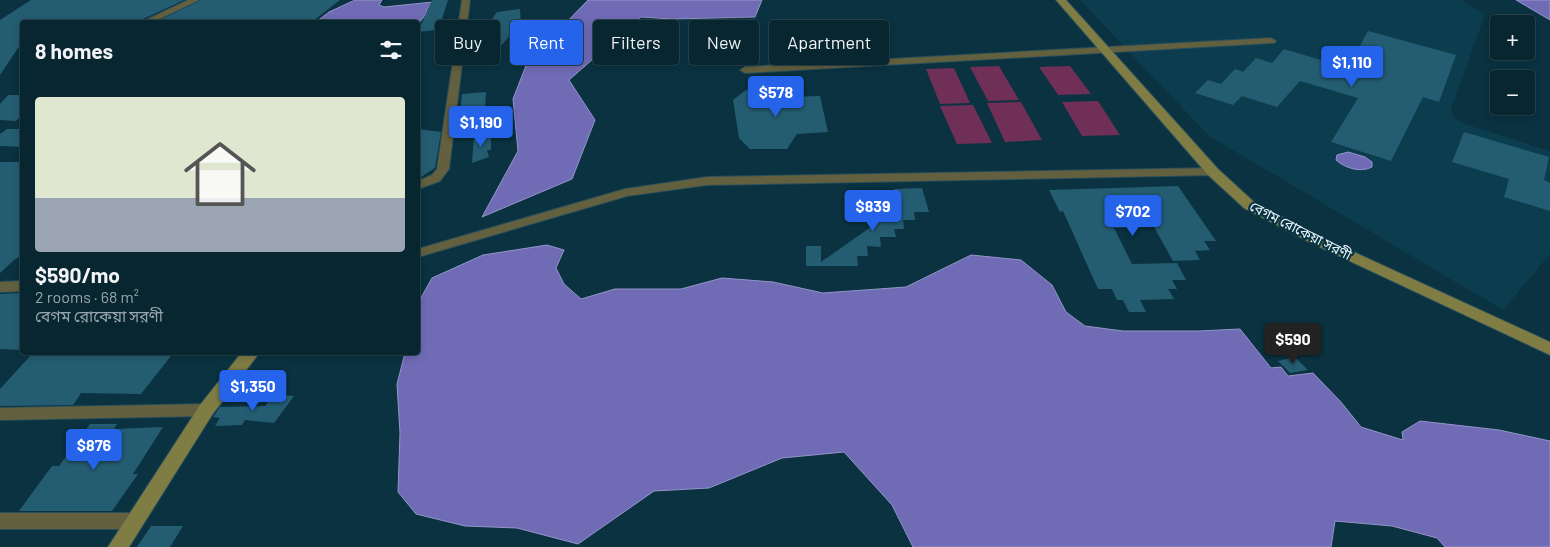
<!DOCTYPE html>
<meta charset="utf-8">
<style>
body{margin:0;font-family:Barlow,"Noto Sans Bengali",sans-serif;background:#112e38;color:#f1f3f6;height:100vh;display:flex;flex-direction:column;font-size:19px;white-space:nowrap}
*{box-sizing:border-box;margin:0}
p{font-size:16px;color:#98a5ab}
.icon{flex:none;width:28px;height:28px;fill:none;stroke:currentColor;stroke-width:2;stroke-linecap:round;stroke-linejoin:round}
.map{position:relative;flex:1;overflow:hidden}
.drawer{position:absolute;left:20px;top:20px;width:400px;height:335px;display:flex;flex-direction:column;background:#082630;border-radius:5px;box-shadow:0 2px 8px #0003,0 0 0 1px #29434c}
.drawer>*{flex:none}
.banner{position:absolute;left:435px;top:20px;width:475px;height:45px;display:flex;gap:10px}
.fabs{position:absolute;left:1490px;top:15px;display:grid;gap:10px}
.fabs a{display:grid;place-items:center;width:45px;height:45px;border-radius:5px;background:#082630;box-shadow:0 2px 8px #0003,0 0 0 1px #29434c;font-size:25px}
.price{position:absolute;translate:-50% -42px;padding:0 11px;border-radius:5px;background:#2563eb;color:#fff;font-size:16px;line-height:32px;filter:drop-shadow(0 1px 2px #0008)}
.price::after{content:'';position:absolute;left:50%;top:30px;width:15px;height:11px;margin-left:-8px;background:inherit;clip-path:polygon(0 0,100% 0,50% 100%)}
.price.selected{background:#222;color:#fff}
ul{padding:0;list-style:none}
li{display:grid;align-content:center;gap:10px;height:265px;padding:0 15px}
li span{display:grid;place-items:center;height:155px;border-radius:5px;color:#555}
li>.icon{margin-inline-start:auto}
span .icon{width:90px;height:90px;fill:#fffc;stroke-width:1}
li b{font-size:21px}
h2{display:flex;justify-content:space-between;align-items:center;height:60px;padding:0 15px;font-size:21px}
.chip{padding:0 18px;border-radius:5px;background:#082630;box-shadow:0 2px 8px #0003,0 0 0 1px #29434c;font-size:18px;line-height:45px}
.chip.selected{background:#2563eb;color:#fff}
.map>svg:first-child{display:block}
.built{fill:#0c3d4e}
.green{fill:#702f56}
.water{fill:#706bb5;stroke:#9495cb}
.building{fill:#245d72}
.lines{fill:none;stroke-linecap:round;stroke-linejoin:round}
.street-casing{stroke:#294e5b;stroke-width:2}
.secondary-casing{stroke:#294e5b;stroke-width:2}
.street{fill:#62603e;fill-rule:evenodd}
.secondary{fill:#7f7c44;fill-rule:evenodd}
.labels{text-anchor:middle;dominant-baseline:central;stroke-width:4.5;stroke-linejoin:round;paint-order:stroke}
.street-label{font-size:14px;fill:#e9f8fe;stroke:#0a3240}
</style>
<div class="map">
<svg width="1550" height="547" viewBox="0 0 1550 547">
<rect width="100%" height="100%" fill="#0a3240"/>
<polygon class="built" points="1080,0 1462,0 1485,15 1451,109 1454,118 1465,124 1550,151 1550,254 1503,310 1209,136"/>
<g class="green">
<polygon points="999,66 1019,100 988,101 970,67"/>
<polygon points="1070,66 1091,94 1058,95 1039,67"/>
<polygon points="954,68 970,103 940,104 926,69"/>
<polygon points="1098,101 1120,135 1082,136 1062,102"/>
<polygon points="1021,102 1042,140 1005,142 987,103"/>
<polygon points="973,105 992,143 957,144 940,106"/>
</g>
<g class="water">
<polygon points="355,0 382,0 379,5 384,7 433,2 427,9 427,13 418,24 316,22 329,12"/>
<polygon points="588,0 762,0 755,17 672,19 641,17 569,80 595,120 572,179 482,217 518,151 513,99 527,63"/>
<polygon points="1516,0 1550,0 1550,20"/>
<path d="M 1348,152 L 1365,157 L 1372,162 L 1372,167 C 1360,173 1345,168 1336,160 L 1337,155 Z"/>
<polygon points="547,245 564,250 556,268 564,284 581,299 615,289 681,289 722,278 773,282 823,293 906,287 971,255 1021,260 1052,285 1066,312 1085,326 1123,331 1199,331 1240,329 1271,368 1281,367 1288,376 1313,373 1341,402 1361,427 1403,440 1402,432 1420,421 1499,430 1550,441 1550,547 1445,547 1437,538 1392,526 1335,521 1331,547 913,547 892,505 844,452 782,458 709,488 654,491 578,544 517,528 465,526 416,514 398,492 400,433 397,384 405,353 418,352 418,303 432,278 483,255"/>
</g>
<g class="building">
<polygon points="31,0 184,0 141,20 140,22 22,22 22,42 0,75 0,20"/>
<polygon points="201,0 340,0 313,21 307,22 156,22"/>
<polygon points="432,0 448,0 439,28 436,30 418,32"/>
<polygon points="520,9 521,23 491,57 465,56 497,12"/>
<polygon points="1368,31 1456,55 1439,102 1423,97 1391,161 1331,142 1358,98 1300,81 1277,107 1242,96 1233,105 1195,93 1208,80 1221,84 1235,69 1243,72 1256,58 1272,63 1284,49 1348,68"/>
<polygon points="751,46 758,62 743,64 736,47"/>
<polygon points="759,88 777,91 789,97 820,96 828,132 797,134 787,149 750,149 739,138 733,100 746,90"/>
<polygon points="486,92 485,108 460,111 462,94"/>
<polygon points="8,95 22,95 22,115 16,121 0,120 0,104"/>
<polygon points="7,129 22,129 22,147 0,146 0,134"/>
<polygon points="418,129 441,132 435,168 418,179"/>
<polygon points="1464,132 1549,157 1544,180 1550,183 1550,211 1504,197 1509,179 1452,162"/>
<polygon points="474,136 491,138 491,150 487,150 489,157 472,163"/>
<polygon points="0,162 22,162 22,255 14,260 0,273"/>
<polygon points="1178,186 1216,241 1204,241 1210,250 1195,251 1200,260 1173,261 1154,227 1114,228 1132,264 1177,263 1186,280 1172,280 1177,289 1168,289 1174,299 1140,300 1146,312 1129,312 1123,300 1117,300 1112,289 1098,289 1063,211 1060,212 1049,190"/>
<polygon points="922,188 929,212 914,212 915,220 903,220 904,229 894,229 896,237 880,237 881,247 867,246 868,256 857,256 858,266 806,266 806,246 821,246 821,262 898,208 894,189"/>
<polygon points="22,293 22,350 0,349 0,294"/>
<polygon points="174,352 141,394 81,393 73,405 0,406 0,389 31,355"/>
<polygon points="1295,357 1308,370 1290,373 1278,361"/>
<polygon points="274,394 294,396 274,423 245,420 242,425 215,426 220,418 213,417 220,407 265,406"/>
<polygon points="90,424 117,424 114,429 163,427 133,474 138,474 112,511 19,511 52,466 59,466"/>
<polygon points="151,526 183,526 170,547 137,547"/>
</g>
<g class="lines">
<defs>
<g id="street">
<polygon points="188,0 199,0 153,22 142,22"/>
<polygon points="462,0 470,0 449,169 440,181 418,189 418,181 432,175 437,169"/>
<polygon points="1271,38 1276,41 1274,43 745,73 740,70 745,67"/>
<polygon points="1213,168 1217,169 1219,172 1217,175 707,185 627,196 418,257 418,249 625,189 707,177"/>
<polygon points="22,281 22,291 0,292 0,282"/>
<polygon points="206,404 212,406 214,410 212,414 206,416 0,420 0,408"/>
<polygon points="0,513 134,513 140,515 143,521 140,527 134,529 0,529"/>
</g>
<g id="secondary">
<polygon points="1056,0 1066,0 1218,169 1254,202 1319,236 1550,342 1550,355 1309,242 1244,208 1208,175"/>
<polygon points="242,352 260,352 212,415 129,547 108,547 200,405"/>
</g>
</defs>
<use href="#street" class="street-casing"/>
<use href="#secondary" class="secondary-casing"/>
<use href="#street" class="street"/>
<use href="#secondary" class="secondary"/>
</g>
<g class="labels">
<g class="street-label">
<text transform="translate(1301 230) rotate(27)">বেগম রোকেয়া সরণী</text>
</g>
</g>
</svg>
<div class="fabs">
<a>+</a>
<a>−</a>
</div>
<b class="price" style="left:1352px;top:88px">$1,110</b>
<b class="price" style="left:776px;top:118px">$578</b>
<b class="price" style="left:481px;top:148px">$1,190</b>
<b class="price" style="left:873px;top:232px">$839</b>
<b class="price" style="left:1133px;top:237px">$702</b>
<b class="price selected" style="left:1293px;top:365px">$590</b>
<b class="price" style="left:253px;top:412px">$1,350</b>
<b class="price" style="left:94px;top:471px">$876</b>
<div class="banner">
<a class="chip">Buy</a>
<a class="chip selected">Rent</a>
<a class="chip">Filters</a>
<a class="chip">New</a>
<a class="chip">Apartment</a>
</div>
<section class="drawer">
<h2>8 homes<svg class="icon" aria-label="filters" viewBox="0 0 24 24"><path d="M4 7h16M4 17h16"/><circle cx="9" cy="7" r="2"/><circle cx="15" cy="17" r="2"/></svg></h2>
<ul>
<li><span style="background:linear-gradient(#dfe7d0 65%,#9aa5b1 0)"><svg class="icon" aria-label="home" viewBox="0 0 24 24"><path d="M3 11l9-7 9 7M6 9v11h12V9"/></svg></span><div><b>$590/mo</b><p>2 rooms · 68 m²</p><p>বেগম রোকেয়া সরণী</p></div></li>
</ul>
</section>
</div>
